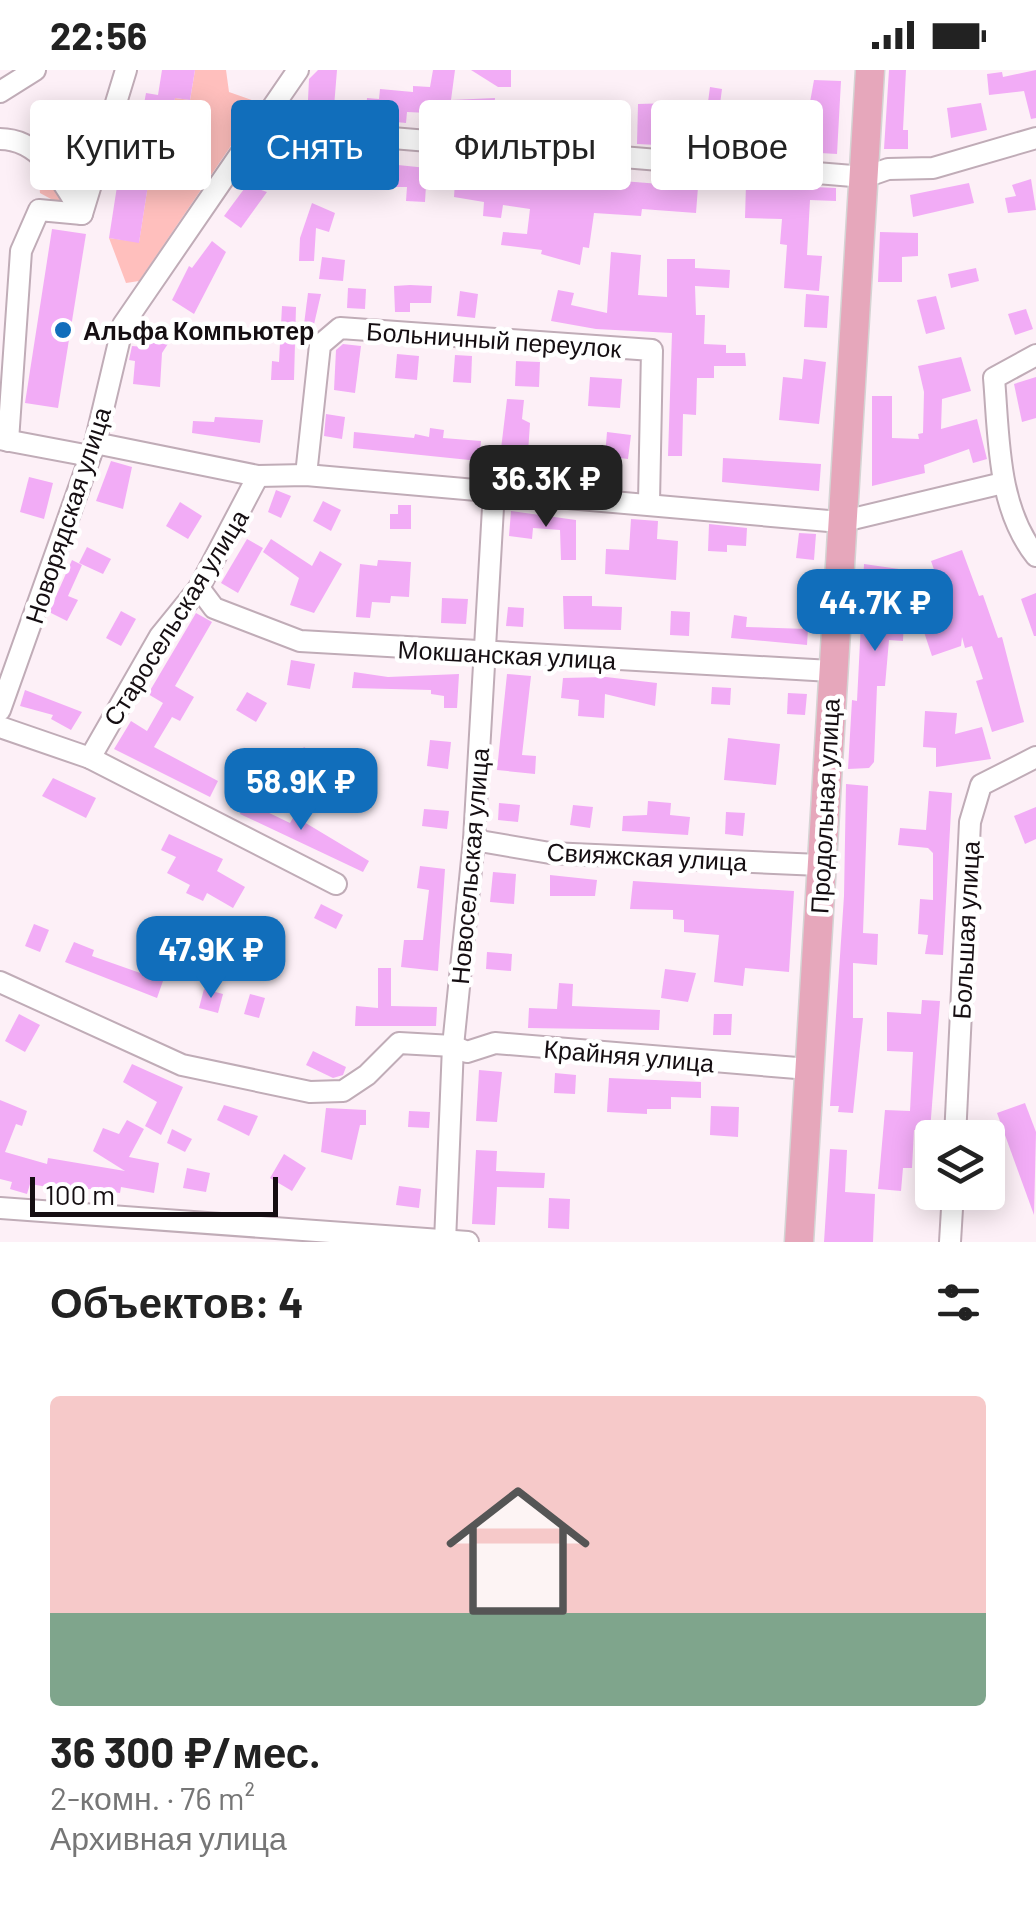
<!DOCTYPE html>
<html lang="ru">
<meta charset="utf-8">
<style>
body{margin:0;font-family:Barlow,sans-serif;background:#f2f2f2;color:#222;height:100vh;display:flex;flex-direction:column;font-size:38px;white-space:nowrap}
*{box-sizing:border-box;margin:0}
p{font-size:32px;color:#767676}
.icon{flex:none;width:55px;height:55px;fill:none;stroke:currentColor;stroke-width:2;stroke-linecap:round;stroke-linejoin:round}
.map{position:relative;height:1172px;overflow:hidden}
.side{display:flex;flex-direction:column;background:#fff;flex:1}
.side>*{flex:none}
.banner{position:absolute;left:30px;top:30px;width:978px;height:90px;display:flex;gap:20px}
.tools{position:absolute;left:915px;top:1050px;display:grid;gap:20px}
.tools a{display:grid;place-items:center;width:90px;height:90px;border-radius:10px;background:#fff;box-shadow:0 5px 25px #0003;font-size:50px}
.scale{position:absolute;left:30px;bottom:25px;width:248px;box-sizing:border-box;padding-left:10px;border:5px solid #150e12;border-top:0;font-size:28px;line-height:35px;white-space:nowrap;color:#150e12;-webkit-text-stroke:8px #fff;paint-order:stroke}
.price{position:absolute;translate:-50% -85px;padding:0 22px;border-radius:20px;background:#116ebb;color:#fff;font-size:32px;line-height:65px;filter:drop-shadow(0 2px 5px #0008)}
.price::after{content:'';position:absolute;left:50%;top:60px;width:30px;height:22px;margin-left:-15px;background:inherit;clip-path:polygon(0 0,100% 0,50% 100%)}
.price.active{background:#222;color:#fff}
ul{padding:0;list-style:none}
li{display:grid;align-content:center;gap:20px;height:530px;padding:0 50px}
li span{display:grid;place-items:center;height:310px;border-radius:10px;color:#555}
li>.icon{margin-inline-start:auto}
span .icon{width:180px;height:180px;fill:#fffc;stroke-width:1}
li b{font-size:42px}
h2{display:flex;justify-content:space-between;align-items:center;height:120px;padding:0 50px;font-size:42px}
.tag{padding:0 35px;border-radius:10px;background:#fff;box-shadow:0 5px 25px #0003;font-size:35px;line-height:90px}
.tag.active{background:#116ebb;color:#fff}
.status{display:flex;justify-content:space-between;align-items:center;height:70px;padding:0 50px;background:#fff;direction:ltr}
.status svg{height:28px;fill:currentColor}
.map>svg:first-child{display:block}
.green{fill:#ffbfbd}
.building{fill:#f2acf6}
.lines{fill:none;stroke-linecap:round;stroke-linejoin:round}
.minor-casing{stroke:#c0acb7;stroke-width:24}
.major-casing{stroke:#d5d4d4;stroke-width:31}
.minor{stroke:#fff;stroke-width:20}
.major{stroke:#e6a7bb;stroke-width:28}
.poi-dot{fill:#116ebb;stroke:#fff;stroke-width:4}
.labels{text-anchor:middle;dominant-baseline:central;stroke-width:9;stroke-linejoin:round;paint-order:stroke}
.poi-label{font-size:25px;font-weight:bold;fill:#150e12;stroke:#fff;text-anchor:start}
.street-label{font-size:25px;fill:#150e12;stroke:#fff}
</style>
<div class="status"><b>22:56</b><svg viewBox="0 0 49 12"><path d="M0 12V9h3v3zM5 12V6h3v6zM10 12V3h3v9zM15 12V0h3v12zM26 1h20v11H26zM47 4h2v5h-2z"/></svg></div>
<div class="map">
<svg width="1036" height="1172" viewBox="0 0 1036 1172">
<rect width="100%" height="100%" fill="#fdf0f7"/>
<g class="green">
<polygon points="195,0 226,0 229,22 260,33 139,211 126,213 109,168 139,172 150,102 175,28 190,30"/>
<polygon points="36,69 71,71 76,87 58,93 68,129 60,134 40,123"/>
</g>
<g class="building">
<polygon points="162,0 195,0 190,30 175,28 161,104 150,102 139,173 109,168 120,97 132,99 146,23 158,25"/>
<polygon points="318,0 337,0 334,37 310,35 310,46 292,45 294,30 308,30 309,9"/>
<polygon points="433,0 455,0 451,30 495,28 493,47 467,45 466,58 449,57 450,44 407,42 406,53 365,49 367,28 379,29 380,19 413,22 413,16 430,17"/>
<polygon points="471,0 511,0 511,17 498,17"/>
<polygon points="889,0 906,0 903,60 908,60 908,79 884,79"/>
<polygon points="1036,0 1036,48 1031,49 1024,21 989,25 987,4 1002,2 1003,7"/>
<polygon points="814,10 841,11 837,84 820,83 821,72 803,71"/>
<polygon points="710,17 722,19 720,34 740,37 737,62 763,66 768,42 781,44 777,64 797,67 794,81 763,76 762,80 637,74 638,34 708,32"/>
<polygon points="529,32 552,34 549,54 526,50"/>
<polygon points="981,33 987,60 951,68 947,38"/>
<polygon points="585,39 609,42 606,61 583,57"/>
<polygon points="306,78 340,89 427,98 425,132 406,131 407,117 351,117 289,103 286,107 255,103 273,79 302,100"/>
<polygon points="538,96 597,105 597,109 698,117 696,143 642,139 641,146 594,143 589,178 583,177 580,195 541,184 542,180 501,175 503,162 527,164 530,139 503,135 501,148 483,146 484,132 454,127 455,111 470,113 472,100 537,107"/>
<polygon points="1031,109 1036,140 1008,143 1005,128 1016,126 1012,115"/>
<polygon points="969,113 974,133 913,147 910,125"/>
<polygon points="746,114 836,118 836,131 810,130 807,185 822,186 819,221 784,218 787,175 780,174 782,149 745,148"/>
<polygon points="247,115 267,122 241,158 224,146"/>
<polygon points="312,133 335,143 329,162 316,158 314,191 299,191 300,168"/>
<polygon points="52,159 86,164 58,338 25,333"/>
<polygon points="880,162 918,163 918,186 902,187 902,212 878,212"/>
<polygon points="212,171 226,182 194,244 172,230 189,196 192,198"/>
<polygon points="611,182 641,185 638,225 667,227 667,189 695,189 695,198 730,200 729,218 695,216 696,245 705,245 704,274 726,275 726,283 745,283 746,296 714,296 714,308 697,308 696,345 683,344 682,386 668,386 672,263 596,259 551,251 558,220 574,223 571,235 607,243"/>
<polygon points="322,187 345,190 343,211 319,209"/>
<polygon points="976,198 979,211 951,218 948,204"/>
<polygon points="410,215 432,216 431,233 410,233 410,242 395,242 394,216"/>
<polygon points="348,218 366,219 365,239 347,238"/>
<polygon points="460,221 478,224 475,248 457,246"/>
<polygon points="308,223 321,224 312,263 303,262"/>
<polygon points="806,224 829,226 827,258 804,257"/>
<polygon points="936,226 945,259 926,264 917,230"/>
<polygon points="282,236 296,237 294,310 271,310 272,291 279,292"/>
<polygon points="1026,239 1033,259 1015,265 1008,244"/>
<polygon points="154,259 171,269 162,283 160,317 133,314 135,291 129,290 132,276 144,277"/>
<polygon points="343,274 361,276 355,323 334,320 336,280"/>
<polygon points="397,284 419,286 417,310 395,308"/>
<polygon points="455,285 472,286 471,313 453,312"/>
<polygon points="961,287 971,321 942,329 941,359 977,349 987,389 973,393 969,379 924,395 925,403 872,416 872,326 892,326 892,368 919,369 918,364 923,363 924,322 918,296"/>
<polygon points="804,289 826,292 819,354 779,350 783,307 802,309"/>
<polygon points="516,291 540,292 539,317 515,316"/>
<polygon points="590,307 622,309 620,338 588,336"/>
<polygon points="1036,307 1036,348 1022,352 1014,314"/>
<polygon points="507,329 524,330 522,349 530,353 527,398 510,396 512,381 501,379"/>
<polygon points="326,344 345,347 342,369 324,366"/>
<polygon points="215,347 263,350 260,373 192,363 193,351 214,352"/>
<polygon points="430,358 444,360 443,368 481,371 479,391 353,378 354,362 414,368 415,364 429,367"/>
<polygon points="607,362 631,365 628,389 605,386"/>
<polygon points="559,378 596,383 593,405 556,400"/>
<polygon points="723,388 821,394 819,421 722,412"/>
<polygon points="111,391 132,397 123,439 96,431"/>
<polygon points="29,407 53,413 44,449 20,442"/>
<polygon points="276,420 291,426 281,448 268,442"/>
<polygon points="323,431 341,440 331,461 313,451"/>
<polygon points="180,432 202,446 188,469 166,456"/>
<polygon points="398,435 411,435 411,459 390,459 390,444 398,444"/>
<polygon points="511,441 576,450 576,490 561,490 560,460 533,458 532,469 509,466"/>
<polygon points="631,449 658,451 657,469 678,471 676,510 605,504 606,479 629,480"/>
<polygon points="709,454 747,458 746,476 727,475 727,482 708,481"/>
<polygon points="799,463 816,464 814,490 796,488"/>
<polygon points="247,469 263,478 238,523 221,513"/>
<polygon points="271,469 312,496 320,481 342,494 314,543 290,535 299,508 263,482"/>
<polygon points="87,477 111,489 103,504 79,493"/>
<polygon points="962,480 979,526 983,525 998,568 1002,567 1024,652 992,662 976,611 983,609 972,576 965,578 962,567 961,576 932,586 924,562 946,555 940,539 947,537 931,491"/>
<polygon points="72,490 82,495 68,526 78,530 67,551 49,542"/>
<polygon points="378,490 411,492 409,527 391,526 390,533 372,532 370,548 356,547 360,494 377,496"/>
<polygon points="864,494 906,500 903,571 889,570 885,616 877,616 874,692 869,698 848,699 852,630 857,631"/>
<polygon points="1036,523 1036,566 1034,566 1021,529"/>
<polygon points="563,526 592,526 592,536 622,537 621,560 564,559"/>
<polygon points="442,528 468,529 466,554 441,553"/>
<polygon points="508,537 524,538 523,557 506,556"/>
<polygon points="121,541 136,549 121,576 106,568"/>
<polygon points="671,541 690,542 689,566 670,565"/>
<polygon points="196,543 212,552 175,616 194,627 180,651 172,647 154,677 218,711 210,727 114,679 131,651 147,661 163,633 148,624"/>
<polygon points="734,545 747,547 746,557 808,559 807,575 731,568"/>
<polygon points="291,590 315,594 310,619 287,615"/>
<polygon points="354,602 388,607 459,604 457,638 444,638 444,626 431,624 431,620 352,618"/>
<polygon points="507,604 531,606 522,685 536,686 535,704 497,700"/>
<polygon points="606,607 657,613 655,636 605,624 604,648 578,646 579,630 561,628 563,608"/>
<polygon points="712,617 731,618 730,635 711,634"/>
<polygon points="25,620 82,642 71,660 51,649 53,645 20,636"/>
<polygon points="247,622 267,633 256,652 236,640"/>
<polygon points="788,623 807,624 805,645 787,644"/>
<polygon points="925,641 957,643 955,664 982,657 991,689 936,697 936,678 923,677"/>
<polygon points="728,668 780,674 776,715 724,710"/>
<polygon points="430,670 451,672 448,699 427,696"/>
<polygon points="304,677 322,690 310,708 291,695"/>
<polygon points="53,708 96,728 86,748 42,726"/>
<polygon points="846,714 868,716 863,863 878,864 877,895 853,893 853,948 863,948 853,1043 838,1042 839,1036 830,1036 844,826"/>
<polygon points="251,719 266,727 261,739 290,753 294,746 369,791 363,802 240,744"/>
<polygon points="929,721 952,723 943,885 925,884 928,865 918,864 920,829 933,830 933,783 928,778 898,775 900,758 926,760"/>
<polygon points="648,731 671,733 670,745 690,747 688,765 622,761 623,746 647,745"/>
<polygon points="499,733 520,735 518,752 498,750"/>
<polygon points="573,735 593,737 590,758 570,755"/>
<polygon points="1036,737 1036,769 1025,774 1014,746"/>
<polygon points="424,739 449,741 447,759 422,756"/>
<polygon points="726,742 745,743 743,766 725,764"/>
<polygon points="169,764 223,789 217,801 245,817 233,838 207,823 203,831 186,823 190,815 167,803 176,787 161,780"/>
<polygon points="420,796 445,799 438,901 401,897 404,870 423,870 429,820 417,818"/>
<polygon points="493,802 516,804 514,834 490,832"/>
<polygon points="550,805 597,810 595,826 550,826"/>
<polygon points="633,811 794,821 789,902 745,898 743,916 714,912 719,865 684,862 684,850 673,849 673,840 630,839"/>
<polygon points="321,834 343,845 336,859 314,848"/>
<polygon points="240,847 258,858 246,878 227,866"/>
<polygon points="34,854 49,860 40,882 25,876"/>
<polygon points="74,872 94,880 92,886 163,911 157,928 65,892"/>
<polygon points="487,882 512,884 511,901 486,899"/>
<polygon points="378,898 391,898 391,936 437,937 436,956 355,956 356,936 378,938"/>
<polygon points="665,899 696,903 688,932 661,928"/>
<polygon points="559,913 573,914 572,936 660,940 659,960 528,958 529,938 557,939"/>
<polygon points="204,919 223,924 218,943 199,938"/>
<polygon points="250,924 265,928 259,948 244,944"/>
<polygon points="922,930 940,931 930,1061 914,1060 912,1098 903,1098 901,1121 878,1119 885,1040 910,1041 913,982 887,981 887,942 921,944"/>
<polygon points="19,944 40,955 25,982 5,971"/>
<polygon points="714,944 732,944 731,965 713,965"/>
<polygon points="313,981 346,997 343,1005 333,1008 306,995"/>
<polygon points="132,994 183,1017 161,1065 145,1056 157,1032 123,1012"/>
<polygon points="479,1000 502,1002 497,1052 476,1051"/>
<polygon points="555,1003 576,1005 575,1024 554,1023"/>
<polygon points="609,1008 701,1012 701,1028 671,1027 671,1039 647,1039 647,1044 607,1042"/>
<polygon points="0,1030 27,1041 22,1056 16,1054 5,1082 47,1094 48,1088 125,1101 93,1081 103,1058 119,1064 127,1050 144,1059 129,1087 159,1093 154,1123 121,1117 120,1123 72,1117 72,1121 30,1114 27,1124 10,1119 12,1112 0,1109"/>
<polygon points="1025,1033 1036,1062 1034,1145 997,1043"/>
<polygon points="224,1035 258,1046 249,1066 217,1050"/>
<polygon points="711,1036 739,1037 738,1067 710,1065"/>
<polygon points="326,1038 366,1040 366,1055 360,1055 352,1090 321,1082"/>
<polygon points="409,1041 430,1042 429,1058 408,1057"/>
<polygon points="172,1059 192,1069 185,1082 167,1073"/>
<polygon points="830,1079 847,1080 845,1122 875,1124 873,1172 824,1172"/>
<polygon points="476,1080 497,1081 496,1101 545,1103 544,1118 497,1117 495,1155 472,1154"/>
<polygon points="284,1084 306,1098 292,1121 270,1108"/>
<polygon points="187,1098 210,1103 206,1122 183,1118"/>
<polygon points="399,1116 421,1119 419,1138 396,1135"/>
<polygon points="549,1128 570,1129 569,1159 548,1158"/>
</g>
<g class="lines">
<defs>
<g id="minor">
<polyline points="0,22 35,0"/>
<polyline points="259,57 865,107 888,99 933,98 1036,68"/>
<path d="M 0,69 C 41,69 63,112 82,144 L 126,0"/>
<path d="M 1036,285 L 994,308 C 999,367 997,437 1036,486"/>
<polyline points="0,369 90,386"/>
<polyline points="8,371 21,181 39,140 82,144"/>
<polyline points="95,373 258,406 306,405 840,452 1003,413"/>
<polyline points="306,405 320,275 340,258 652,280 649,432"/>
<polyline points="199,518 214,538 300,571 831,601"/>
<polyline points="0,640 95,373 123,255 298,0"/>
<polyline points="0,657 90,688 336,814"/>
<polyline points="90,688 160,566 199,518 258,406"/>
<polyline points="474,770 550,783 820,795"/>
<polyline points="0,912 182,995 310,1022 343,1021 367,1005 399,973 453,976 467,982 495,973 809,999"/>
<polyline points="955,1068 970,752 981,715 1036,687"/>
<polyline points="0,1138 468,1172"/>
<polyline points="445,1172 453,976 474,770 494,420"/>
<polyline points="950,1172 953,1122"/>
</g>
<polyline id="major" points="799,1172 870,0"/>
</defs>
<use href="#minor" class="minor-casing"/>
<use href="#major" class="major-casing"/>
<use href="#minor" class="minor"/>
<use href="#major" class="major"/>
</g>
<circle class="poi-dot" cx="63" cy="260" r="10"/>
<g class="labels">
<g class="poi-label">
<text x="83" y="260">Альфа Компьютер</text>
</g>
<g class="street-label">
<text transform="translate(494 269) rotate(4)">Больничный переулок</text>
<text transform="translate(67 445) rotate(-72)">Новорядская улица</text>
<text transform="translate(175 547) rotate(-58)">Старосельская улица</text>
<text transform="translate(507 584) rotate(3)">Мокшанская улица</text>
<text transform="translate(824 736) rotate(-87)">Продольная улица</text>
<text transform="translate(647 786) rotate(3)">Свияжская улица</text>
<text transform="translate(469 796) rotate(-85)">Новосельская улица</text>
<text transform="translate(965 860) rotate(-87)">Большая улица</text>
<text transform="translate(629 985) rotate(5)">Крайняя улица</text>
</g>
</g>
</svg>
<div class="tools">
<a><svg class="icon" aria-label="layers" viewBox="0 0 24 24"><path d="M12 4l9 5-9 5-9-5zM3 14l9 5 9-5"/></svg></a>
</div>
<div class="scale">100 m</div>
<b class="price active" style="left:546px;top:460px">36.3K ₽</b>
<b class="price" style="left:875px;top:584px">44.7K ₽</b>
<b class="price" style="left:301px;top:763px">58.9K ₽</b>
<b class="price" style="left:211px;top:931px">47.9K ₽</b>
<div class="banner">
<a class="tag">Купить</a>
<a class="tag active">Снять</a>
<a class="tag">Фильтры</a>
<a class="tag">Новое</a>
</div>
</div>
<section class="side">
<h2>Объектов: 4<svg class="icon" aria-label="filters" viewBox="0 0 24 24"><path d="M4 7h16M4 17h16"/><circle cx="9" cy="7" r="2"/><circle cx="15" cy="17" r="2"/></svg></h2>
<ul>
<li><span style="background:linear-gradient(#f6c9c9 70%,#7fa58c 0)"><svg class="icon" aria-label="home" viewBox="0 0 24 24"><path d="M3 11l9-7 9 7M6 9v11h12V9"/></svg></span><div><b>36 300 ₽/мес.</b><p>2-комн. · 76 m²</p><p>Архивная улица</p></div></li>
</ul>
</section>
